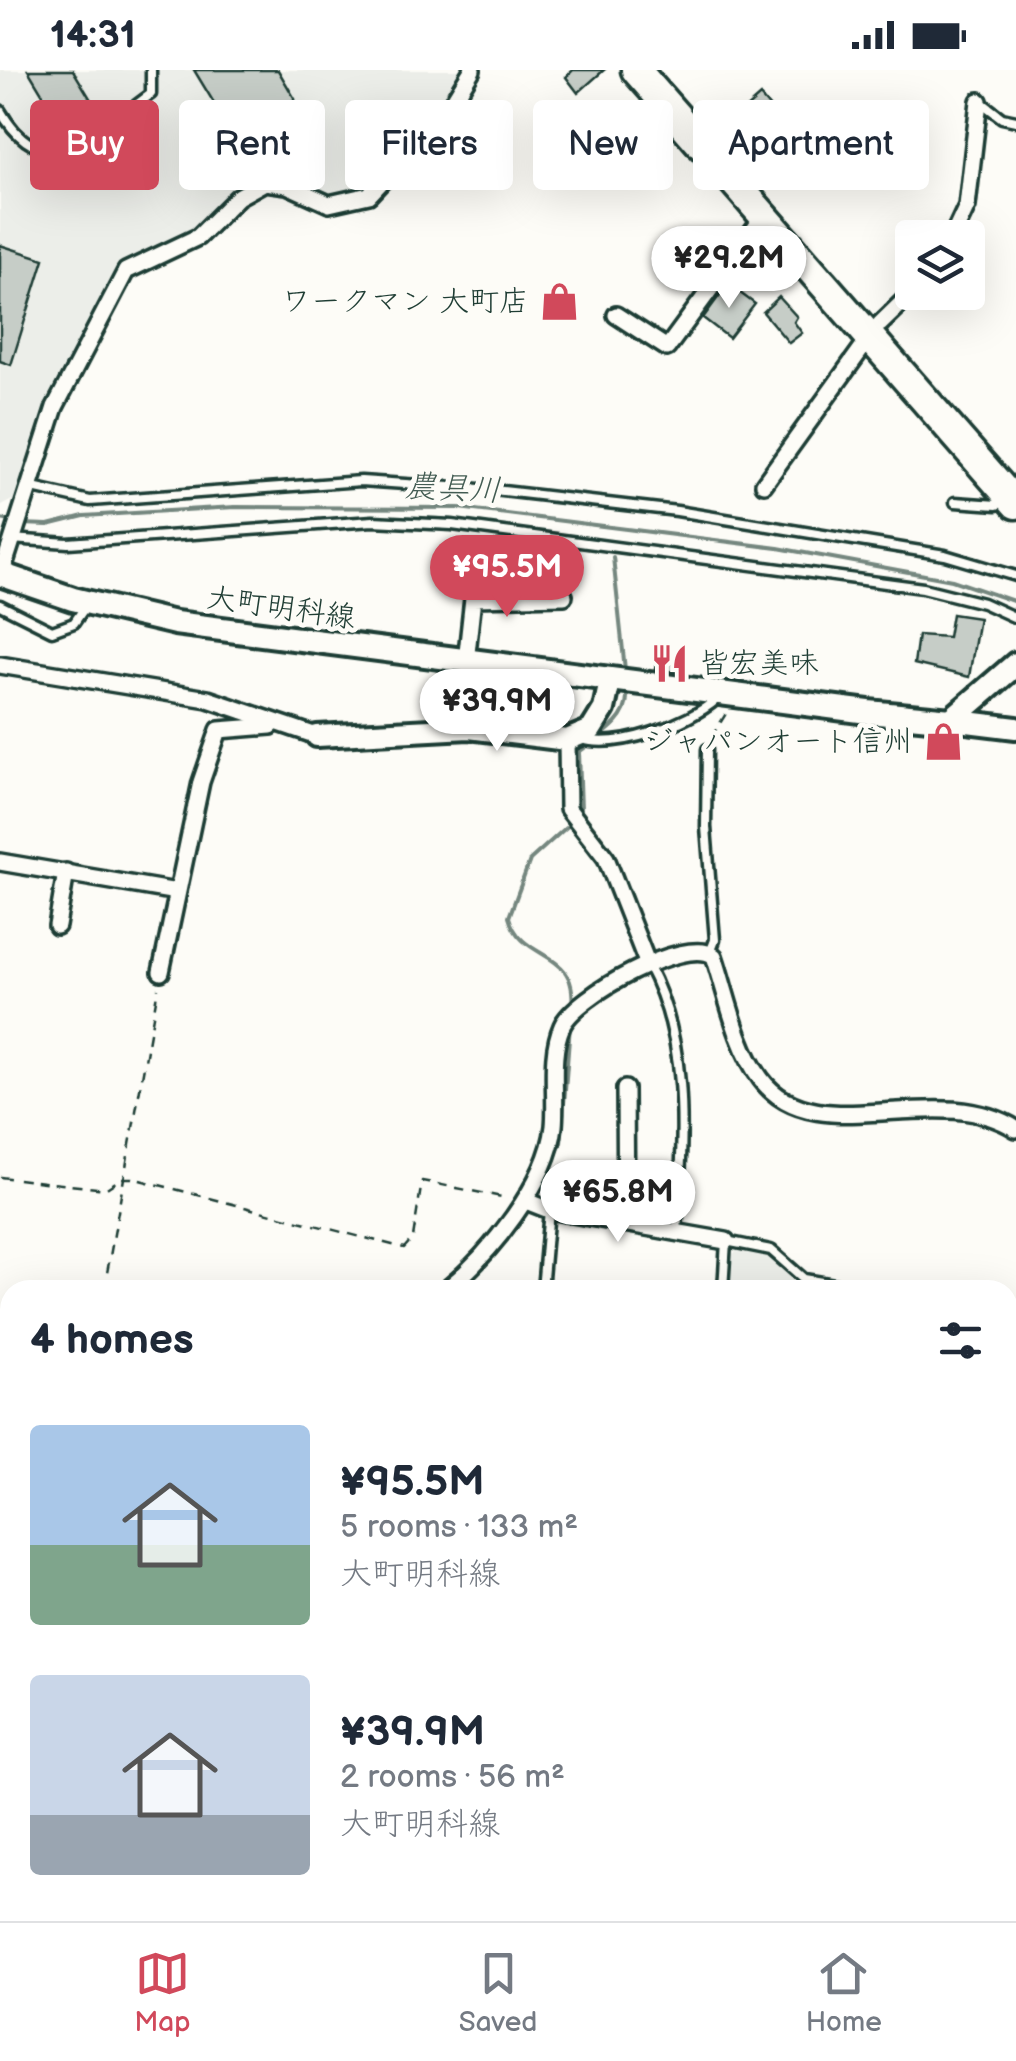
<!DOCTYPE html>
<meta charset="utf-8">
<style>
body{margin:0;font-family:"Balsamiq Sans","Klee One",sans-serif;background:#f6f6f7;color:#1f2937;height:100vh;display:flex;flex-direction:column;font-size:38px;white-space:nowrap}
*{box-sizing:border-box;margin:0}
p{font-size:32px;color:#747a83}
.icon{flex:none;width:55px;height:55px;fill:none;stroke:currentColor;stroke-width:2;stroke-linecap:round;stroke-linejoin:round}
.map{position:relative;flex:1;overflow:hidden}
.side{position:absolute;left:0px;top:1210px;width:1018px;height:642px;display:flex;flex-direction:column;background:#fff;border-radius:30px 30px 0 0;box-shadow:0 10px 40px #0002}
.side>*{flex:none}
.banner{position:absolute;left:30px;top:30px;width:958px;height:90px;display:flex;gap:20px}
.buttons{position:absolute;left:895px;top:150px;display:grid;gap:20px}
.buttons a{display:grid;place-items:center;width:90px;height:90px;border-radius:10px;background:#fff;box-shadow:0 10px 40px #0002;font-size:50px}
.price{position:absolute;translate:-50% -85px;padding:0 22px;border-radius:35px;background:#fff;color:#222;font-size:32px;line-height:65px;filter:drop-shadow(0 2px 5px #0008)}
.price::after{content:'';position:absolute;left:50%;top:60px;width:30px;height:22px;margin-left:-15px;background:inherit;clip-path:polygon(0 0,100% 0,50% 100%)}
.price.selected{background:#d1495b;color:#fff}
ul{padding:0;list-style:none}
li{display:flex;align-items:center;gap:30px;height:250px;padding:0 30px}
li span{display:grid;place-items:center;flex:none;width:280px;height:200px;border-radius:10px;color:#555}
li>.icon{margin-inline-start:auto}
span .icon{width:120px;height:120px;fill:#fffc;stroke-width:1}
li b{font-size:42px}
h2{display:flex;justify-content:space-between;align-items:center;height:120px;padding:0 30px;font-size:42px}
.chip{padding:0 35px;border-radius:10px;background:#fff;box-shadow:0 10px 40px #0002;font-size:35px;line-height:90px}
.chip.selected{background:#d1495b;color:#fff}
.status{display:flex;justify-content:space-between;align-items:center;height:70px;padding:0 50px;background:#fff;direction:ltr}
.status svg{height:28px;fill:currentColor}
.tabs{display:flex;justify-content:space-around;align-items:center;height:140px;border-top:2px solid #e0e1e3;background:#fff;font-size:28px;color:#747a83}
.tabs a{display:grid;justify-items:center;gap:5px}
.tabs .selected{color:#d1495b}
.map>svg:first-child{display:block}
.built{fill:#eceee9}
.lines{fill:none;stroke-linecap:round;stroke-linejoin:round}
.stream{stroke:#75877f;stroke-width:4}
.building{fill:#c6cdc7;stroke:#1f3d34;stroke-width:2.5}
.lane-casing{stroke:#1f3d34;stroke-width:15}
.street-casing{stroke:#1f3d34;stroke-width:22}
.secondary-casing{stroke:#1f3d34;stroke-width:28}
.primary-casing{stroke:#1f3d34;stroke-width:30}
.highway-casing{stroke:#1f3d34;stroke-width:35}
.path{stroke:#1f3d34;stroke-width:2.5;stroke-dasharray:10 8;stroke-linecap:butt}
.lane{stroke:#fdfcf7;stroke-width:8}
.street{stroke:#fdfcf7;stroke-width:15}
.secondary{stroke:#fdfcf7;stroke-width:20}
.primary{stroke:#fdfcf7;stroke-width:22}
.highway{stroke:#fdfcf7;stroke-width:28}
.labels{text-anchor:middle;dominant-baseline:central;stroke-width:10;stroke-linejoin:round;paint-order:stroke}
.poi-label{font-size:30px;fill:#1f3d34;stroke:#fdfcf7;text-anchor:end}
.street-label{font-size:30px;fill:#1f3d34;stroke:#fdfcf7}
.water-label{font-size:32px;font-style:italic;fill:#435c53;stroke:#fdfcf7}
</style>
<div class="status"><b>14:31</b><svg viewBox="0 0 49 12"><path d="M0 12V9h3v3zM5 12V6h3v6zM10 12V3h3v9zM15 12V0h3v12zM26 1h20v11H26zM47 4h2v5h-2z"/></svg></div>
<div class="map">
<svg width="1016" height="1851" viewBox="0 0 1016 1851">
<rect width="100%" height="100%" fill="#fdfcf7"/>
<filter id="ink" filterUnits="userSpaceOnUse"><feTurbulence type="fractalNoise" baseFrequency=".01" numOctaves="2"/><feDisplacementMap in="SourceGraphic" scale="20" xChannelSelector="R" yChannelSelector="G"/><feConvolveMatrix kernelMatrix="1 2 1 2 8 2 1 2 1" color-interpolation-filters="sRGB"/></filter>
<g filter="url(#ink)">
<g class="built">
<polygon points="0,0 462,0 443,35 381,107 356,124 333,129 277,104 264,103 246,111 185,165 125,192 48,330 13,430 0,437"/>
<polygon points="737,1180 762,1182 797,1212 836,1220 727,1220 729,1188"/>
<polygon points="1008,1251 1016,1255 1016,1403 1013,1445 1008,1448"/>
</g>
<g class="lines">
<g class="stream">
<polyline points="0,449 12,451"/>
<polyline points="22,454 48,455 84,446 235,437 459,438 778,478 952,510 1016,532"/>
<polyline points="613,487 625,600"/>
<path d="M 577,745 L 581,740 L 579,682 C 598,667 628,652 627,626"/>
<path d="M 571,753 L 530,790 L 509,847 C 521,893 578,877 572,936"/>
<polyline points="536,1129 561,1073 570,955"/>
<polyline points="459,1220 496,1180"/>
</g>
</g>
<g class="building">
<polygon points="28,0 73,0 102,48 69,68"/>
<polygon points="194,0 278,0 295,29 234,66"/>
<polygon points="573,0 604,0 578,23 566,7"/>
<polygon points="760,26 789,60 756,89 728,54"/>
<polygon points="0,175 44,189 11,295 0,291"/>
<polygon points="728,214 755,234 729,268 703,248"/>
<polygon points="779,227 797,247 794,252 802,263 789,273 763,242"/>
<polygon points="952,544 979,548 969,607 914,594 918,565 948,567"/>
<polygon points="658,583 683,587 680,603 655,599"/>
</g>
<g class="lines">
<defs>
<g id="lane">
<polyline points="981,32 1002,48 1016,51"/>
<path d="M 0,40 C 46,120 98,62 151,24 L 151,0"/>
<polyline points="28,417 90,431 361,411 494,420 677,441 945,485 1016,506"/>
<polyline points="955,432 997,435 1007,430"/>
<polyline points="11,469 68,473 373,451 452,455 923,518 983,533 1016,548"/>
<polyline points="0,535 52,561 74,553 85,537"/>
<path d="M 581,669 C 618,680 688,654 717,629"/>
<polyline points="707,679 706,757 715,870 710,883"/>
<path d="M 648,895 C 692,977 682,1073 677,1163"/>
<polyline points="542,1220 549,1140"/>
<polyline points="723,1220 726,1171 771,1180 804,1209 870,1220"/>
<polyline points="1008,1244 1016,1245"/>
<polyline points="0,1461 10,1470"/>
<polyline points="122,1842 122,1851"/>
</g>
<g id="street">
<polyline points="952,168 967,136 979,31"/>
<polyline points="616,245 667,278 764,146"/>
<polyline points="880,254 913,222"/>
<polyline points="764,414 870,267"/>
<polyline points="1,505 55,337 126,201 198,167 238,127 265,112 287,115 329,134 369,125 446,43 472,0"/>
<polyline points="466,592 473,528 564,526"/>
<polyline points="0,595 208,629 317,666"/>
<polyline points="567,670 568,739 606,788 648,895"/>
<polyline points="0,792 177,822"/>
<polyline points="57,856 66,802"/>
<polyline points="161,902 201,712 219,660 271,656"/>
<polyline points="625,1019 626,1153"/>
<polyline points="526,1131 549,1140 726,1171"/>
<path d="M 446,1220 C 489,1185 548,1113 554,1056 C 557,1025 549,985 562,956 C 575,926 686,865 714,886 C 727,924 736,976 761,1009 C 815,1082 936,1008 1016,1059"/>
<polyline points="1008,1558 1016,1462"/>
<polyline points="1008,1631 1016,1632"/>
<polyline points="1008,1827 1016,1828"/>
<polyline points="0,1831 10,1836"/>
<polyline points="18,1842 29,1851"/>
</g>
<g id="secondary">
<polyline points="951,650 1016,658"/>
<polyline points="317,666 469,658 567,670 591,660 604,639 610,611"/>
</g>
<g id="primary">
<polyline points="0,504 73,529 175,553 868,642 951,650 1016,594"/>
<polyline points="1008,1688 1016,1682"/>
<polyline points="780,1851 795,1842"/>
</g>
<polyline id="highway" points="636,0 1016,434"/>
</defs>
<use href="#lane" class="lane-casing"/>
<use href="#street" class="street-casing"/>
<use href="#secondary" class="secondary-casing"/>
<use href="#primary" class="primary-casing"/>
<use href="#highway" class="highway-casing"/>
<g class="path">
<polyline points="711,668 727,642"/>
<polyline points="0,1107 105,1119 122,1108 132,1108 404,1178 413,1168 422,1111 507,1128"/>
<polyline points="104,1220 158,918"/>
</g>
<use href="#lane" class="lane"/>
<use href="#street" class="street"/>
<use href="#secondary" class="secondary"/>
<use href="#primary" class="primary"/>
<use href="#highway" class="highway"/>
</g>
</g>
<defs>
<symbol id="shop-bare" viewBox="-9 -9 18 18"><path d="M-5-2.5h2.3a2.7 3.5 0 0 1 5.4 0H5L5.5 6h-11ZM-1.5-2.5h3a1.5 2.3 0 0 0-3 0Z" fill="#d1495b" stroke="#fdfcf7" stroke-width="2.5" paint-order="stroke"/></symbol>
<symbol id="restaurant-bare" viewBox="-9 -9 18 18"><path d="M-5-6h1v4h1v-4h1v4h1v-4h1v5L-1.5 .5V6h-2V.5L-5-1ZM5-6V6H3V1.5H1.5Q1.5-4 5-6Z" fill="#d1495b" stroke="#fdfcf7" stroke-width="2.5" paint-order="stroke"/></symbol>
</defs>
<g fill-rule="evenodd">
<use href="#shop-bare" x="532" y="204" width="55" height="55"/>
<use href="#restaurant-bare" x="642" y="566" width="55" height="55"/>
<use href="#shop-bare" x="916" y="644" width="55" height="55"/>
</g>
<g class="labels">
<g class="poi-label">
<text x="529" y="232">ワークマン 大町店</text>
<text x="699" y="594" text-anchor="start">皆宏美味</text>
<text x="913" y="672">ジャパンオート信州</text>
</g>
<g class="street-label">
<text transform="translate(281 538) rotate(8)">大町明科線</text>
</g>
<g class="water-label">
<text transform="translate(453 419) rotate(3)">農具川</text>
</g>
</g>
</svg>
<div class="buttons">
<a><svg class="icon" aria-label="layers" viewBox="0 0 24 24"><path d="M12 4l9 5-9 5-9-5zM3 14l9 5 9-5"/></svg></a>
</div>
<b class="price" style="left:729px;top:241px">¥29.2M</b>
<b class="price selected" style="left:507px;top:550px">¥95.5M</b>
<b class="price" style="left:497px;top:684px">¥39.9M</b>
<b class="price" style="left:618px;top:1175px">¥65.8M</b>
<div class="banner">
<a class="chip selected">Buy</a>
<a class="chip">Rent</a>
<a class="chip">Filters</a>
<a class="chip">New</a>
<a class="chip">Apartment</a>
</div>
<section class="side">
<h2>4 homes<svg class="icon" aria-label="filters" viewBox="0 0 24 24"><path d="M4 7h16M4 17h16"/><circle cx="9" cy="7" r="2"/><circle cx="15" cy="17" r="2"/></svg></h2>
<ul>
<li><span style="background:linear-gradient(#a9c7e8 60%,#7fa58c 0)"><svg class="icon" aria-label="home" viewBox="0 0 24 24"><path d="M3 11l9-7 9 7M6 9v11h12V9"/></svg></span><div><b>¥95.5M</b><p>5 rooms · 133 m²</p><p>大町明科線</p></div></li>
<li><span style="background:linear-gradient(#c9d6e8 70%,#9aa5b1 0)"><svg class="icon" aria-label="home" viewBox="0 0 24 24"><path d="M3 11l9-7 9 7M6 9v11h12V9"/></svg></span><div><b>¥39.9M</b><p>2 rooms · 56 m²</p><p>大町明科線</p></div></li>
</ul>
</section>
</div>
<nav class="tabs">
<a class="selected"><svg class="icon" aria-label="map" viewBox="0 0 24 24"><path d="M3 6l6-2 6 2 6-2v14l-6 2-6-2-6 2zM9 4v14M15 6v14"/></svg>Map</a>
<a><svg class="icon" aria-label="saved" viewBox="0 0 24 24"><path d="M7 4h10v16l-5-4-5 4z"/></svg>Saved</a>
<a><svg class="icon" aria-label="home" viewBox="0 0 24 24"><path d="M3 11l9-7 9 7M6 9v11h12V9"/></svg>Home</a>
</nav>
